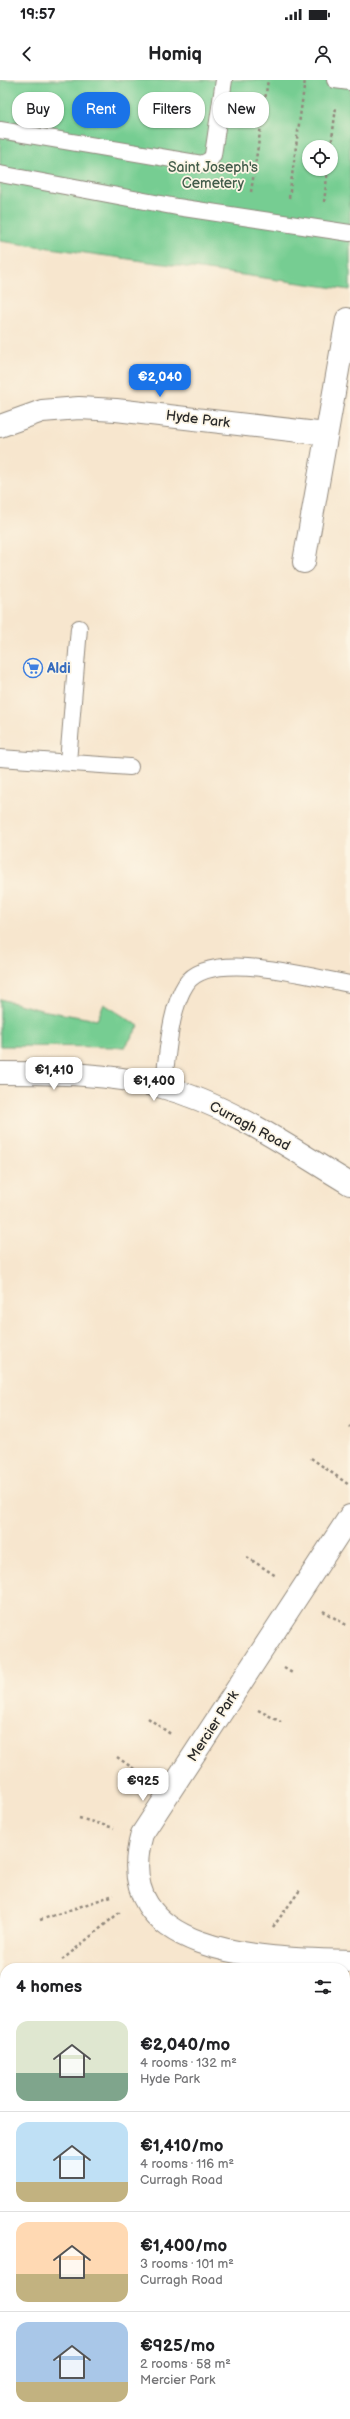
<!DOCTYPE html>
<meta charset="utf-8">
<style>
body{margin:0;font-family:"Balsamiq Sans",sans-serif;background:#f2f2f2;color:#202124;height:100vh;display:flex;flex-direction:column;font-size:15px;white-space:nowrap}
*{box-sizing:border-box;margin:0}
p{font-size:13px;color:#757577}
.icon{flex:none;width:22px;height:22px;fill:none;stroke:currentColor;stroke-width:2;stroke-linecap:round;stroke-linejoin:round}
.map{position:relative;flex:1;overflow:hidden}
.side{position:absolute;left:0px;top:1883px;width:350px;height:456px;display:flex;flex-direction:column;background:#fff;border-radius:16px 16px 0 0;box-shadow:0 1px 3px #0004}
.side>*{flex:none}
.top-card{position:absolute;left:12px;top:12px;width:326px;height:36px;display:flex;gap:8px}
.tools{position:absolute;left:302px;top:60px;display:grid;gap:8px}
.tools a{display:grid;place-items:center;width:36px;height:36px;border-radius:50%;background:#fff;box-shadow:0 1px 3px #0004;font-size:20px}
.price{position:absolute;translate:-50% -34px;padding:0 9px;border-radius:8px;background:#fff;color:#222;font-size:13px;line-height:26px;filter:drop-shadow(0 1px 2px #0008)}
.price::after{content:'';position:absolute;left:50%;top:24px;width:12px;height:9px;margin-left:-6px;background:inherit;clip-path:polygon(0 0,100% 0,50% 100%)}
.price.active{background:#1a73e8;color:#fff}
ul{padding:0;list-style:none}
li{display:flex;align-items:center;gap:12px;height:100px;padding:0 16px}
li+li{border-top:1px solid #e0e0e0}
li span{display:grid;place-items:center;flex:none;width:112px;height:80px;border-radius:12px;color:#555}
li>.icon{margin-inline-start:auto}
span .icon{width:48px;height:48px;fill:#fffc;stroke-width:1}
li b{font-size:17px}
h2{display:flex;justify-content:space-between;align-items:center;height:48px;padding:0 16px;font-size:17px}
.chip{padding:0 14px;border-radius:16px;background:#fff;box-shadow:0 1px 3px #0004;font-size:14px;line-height:36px}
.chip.active{background:#1a73e8;color:#fff}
.status{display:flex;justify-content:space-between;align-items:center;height:28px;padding:0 20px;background:#fff;direction:ltr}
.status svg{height:11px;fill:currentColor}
header{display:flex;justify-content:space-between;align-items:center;height:52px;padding:0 16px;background:#fff;font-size:18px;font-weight:700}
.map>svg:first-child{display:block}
.green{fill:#76cd92;stroke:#507c5e;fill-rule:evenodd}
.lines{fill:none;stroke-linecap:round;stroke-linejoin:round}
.service-casing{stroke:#91887c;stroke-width:18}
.minor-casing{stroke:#91887c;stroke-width:24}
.tertiary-casing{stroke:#91887c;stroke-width:24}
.trunk-casing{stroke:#91887c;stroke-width:24}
.path{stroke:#91887c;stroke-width:2.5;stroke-dasharray:3 3;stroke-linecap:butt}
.service{stroke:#fff;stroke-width:16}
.minor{stroke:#fff;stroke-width:22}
.tertiary{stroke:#fff;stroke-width:22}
.trunk{stroke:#fff;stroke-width:22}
.labels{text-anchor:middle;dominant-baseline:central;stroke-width:3.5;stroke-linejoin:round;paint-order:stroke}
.park-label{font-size:14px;fill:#425c4a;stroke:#fcf5e5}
.street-label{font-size:14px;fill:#2b2b2b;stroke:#fcf5e5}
.shop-label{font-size:14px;font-weight:bold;fill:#366cbe;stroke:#fcf5e5;text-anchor:start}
</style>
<div class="status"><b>19:57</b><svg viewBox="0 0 49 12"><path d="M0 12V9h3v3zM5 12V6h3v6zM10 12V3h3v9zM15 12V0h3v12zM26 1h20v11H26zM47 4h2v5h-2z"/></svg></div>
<header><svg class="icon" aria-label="back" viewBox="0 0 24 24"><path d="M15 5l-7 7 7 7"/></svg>Homiq<svg class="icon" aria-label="person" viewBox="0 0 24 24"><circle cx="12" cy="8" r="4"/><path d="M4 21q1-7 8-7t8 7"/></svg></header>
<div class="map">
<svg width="350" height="2339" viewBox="0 0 350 2339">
<rect width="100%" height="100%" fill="#fcf5e5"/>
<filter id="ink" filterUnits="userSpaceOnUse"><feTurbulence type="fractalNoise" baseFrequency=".025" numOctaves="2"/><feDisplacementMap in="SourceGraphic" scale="8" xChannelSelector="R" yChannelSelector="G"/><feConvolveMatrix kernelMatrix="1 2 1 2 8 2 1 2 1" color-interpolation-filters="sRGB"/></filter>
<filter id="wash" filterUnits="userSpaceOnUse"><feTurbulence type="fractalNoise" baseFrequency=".012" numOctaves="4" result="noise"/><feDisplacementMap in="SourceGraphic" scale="16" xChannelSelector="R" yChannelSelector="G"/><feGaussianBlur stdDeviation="0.9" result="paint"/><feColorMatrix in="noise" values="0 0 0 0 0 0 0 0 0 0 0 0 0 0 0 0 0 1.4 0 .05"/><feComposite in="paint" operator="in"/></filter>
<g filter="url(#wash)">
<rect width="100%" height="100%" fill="#f7e6ce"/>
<g class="green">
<path d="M 0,0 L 350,0 L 350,210 L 0,161 ZM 309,67 L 331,67 L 331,89 L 309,89 Z"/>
<polygon points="0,919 41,930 97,940 104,924 139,946 125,967 0,966"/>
<polygon points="345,2312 350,2312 350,2339 0,2339 0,2317 5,2317 5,2334 345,2334"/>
</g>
</g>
<g filter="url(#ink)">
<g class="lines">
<defs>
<g id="service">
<polyline points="335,0 350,2"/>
<polyline points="0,50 202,84 210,80 213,75 224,0"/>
<polyline points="0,94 177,127 350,153"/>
<polyline points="0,678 130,687"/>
<polyline points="68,682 79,548"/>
<path d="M 163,1007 C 168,976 169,930 186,904 C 210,868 314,898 350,904"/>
</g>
<g id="minor">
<polyline points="0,346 42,331 79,328 116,330 326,354"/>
<polyline points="304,482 347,239"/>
<path d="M 350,1436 L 142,1754 C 107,1878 270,1879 350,1881"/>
</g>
<path id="tertiary" d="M 0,993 C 54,993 109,993 162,1007 C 230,1025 290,1068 350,1104"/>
<g id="trunk">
<polyline points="345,2215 350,2214"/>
<polyline points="0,2233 5,2233"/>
<polyline points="345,2279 350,2279"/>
<polyline points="0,2282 5,2282"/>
</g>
</defs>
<use href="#service" class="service-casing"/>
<use href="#minor" class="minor-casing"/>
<use href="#tertiary" class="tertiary-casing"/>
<use href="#trunk" class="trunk-casing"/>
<g class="path">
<polyline points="331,67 336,27"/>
<polyline points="251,112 268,0"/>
<polyline points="289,118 305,0"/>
<polyline points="324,122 328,89"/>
<polyline points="349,1346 350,1347"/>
<polyline points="311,1378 349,1405"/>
<polyline points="247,1477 276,1496"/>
<polyline points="323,1531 348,1546"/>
<polyline points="284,1588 294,1594"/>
<polyline points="258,1630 281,1642"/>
<polyline points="148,1638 172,1655"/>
<polyline points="117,1677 144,1696"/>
<polyline points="79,1738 114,1748"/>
<polyline points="40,1840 114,1815"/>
<polyline points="273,1847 300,1810"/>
<polyline points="62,1880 120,1832"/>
</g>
<use href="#service" class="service"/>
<use href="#minor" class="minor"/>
<use href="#tertiary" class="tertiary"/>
<use href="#trunk" class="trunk"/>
</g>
</g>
<defs>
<symbol id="supermarket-ring" viewBox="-11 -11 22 22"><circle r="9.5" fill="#fcf5e5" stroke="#3f7fe0" stroke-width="1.5"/><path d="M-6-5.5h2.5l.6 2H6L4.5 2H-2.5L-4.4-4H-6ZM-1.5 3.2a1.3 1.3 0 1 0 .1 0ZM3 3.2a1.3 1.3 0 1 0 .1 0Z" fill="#3f7fe0"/></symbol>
</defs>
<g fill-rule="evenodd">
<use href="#supermarket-ring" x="22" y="577" width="22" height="22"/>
</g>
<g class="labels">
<g class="park-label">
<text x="213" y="87">Saint Joseph's<tspan x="213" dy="16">Cemetery</tspan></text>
</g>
<g class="street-label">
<text transform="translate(198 339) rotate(7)">Hyde Park</text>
<text transform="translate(250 1046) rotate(28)">Curragh Road</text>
<text transform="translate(213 1646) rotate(-57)">Mercier Park</text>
</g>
<g class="shop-label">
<text x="47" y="588">Aldi</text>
</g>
</g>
</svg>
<div class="tools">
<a><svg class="icon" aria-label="locate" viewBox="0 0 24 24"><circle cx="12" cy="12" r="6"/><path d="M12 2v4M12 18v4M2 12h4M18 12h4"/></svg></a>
</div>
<b class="price active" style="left:160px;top:318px">€2,040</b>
<b class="price" style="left:54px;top:1011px">€1,410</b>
<b class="price" style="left:154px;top:1022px">€1,400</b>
<b class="price" style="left:143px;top:1722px">€925</b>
<div class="top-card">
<a class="chip">Buy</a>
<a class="chip active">Rent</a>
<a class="chip">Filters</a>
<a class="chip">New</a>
</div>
<section class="side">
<h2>4 homes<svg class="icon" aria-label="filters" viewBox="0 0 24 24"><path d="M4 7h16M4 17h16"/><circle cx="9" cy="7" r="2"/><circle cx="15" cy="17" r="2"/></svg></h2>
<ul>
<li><span style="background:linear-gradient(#dfe7d0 65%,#7fa58c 0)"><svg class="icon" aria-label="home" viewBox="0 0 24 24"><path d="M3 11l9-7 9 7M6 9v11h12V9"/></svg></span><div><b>€2,040/mo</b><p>4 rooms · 132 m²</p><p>Hyde Park</p></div></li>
<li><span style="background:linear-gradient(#bfe0f5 75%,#c2b280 0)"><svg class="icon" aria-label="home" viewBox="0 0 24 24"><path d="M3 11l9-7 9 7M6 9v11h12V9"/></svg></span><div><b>€1,410/mo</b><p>4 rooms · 116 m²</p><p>Curragh Road</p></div></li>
<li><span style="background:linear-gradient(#ffd9b3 65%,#c2b280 0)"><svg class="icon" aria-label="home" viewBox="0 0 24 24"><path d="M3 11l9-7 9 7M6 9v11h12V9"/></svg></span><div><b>€1,400/mo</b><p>3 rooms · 101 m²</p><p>Curragh Road</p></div></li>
<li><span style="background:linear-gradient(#a9c7e8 75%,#c2b280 0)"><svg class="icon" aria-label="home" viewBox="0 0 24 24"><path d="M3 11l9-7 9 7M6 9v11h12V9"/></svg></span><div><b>€925/mo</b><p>2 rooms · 58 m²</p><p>Mercier Park</p></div></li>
</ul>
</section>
</div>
